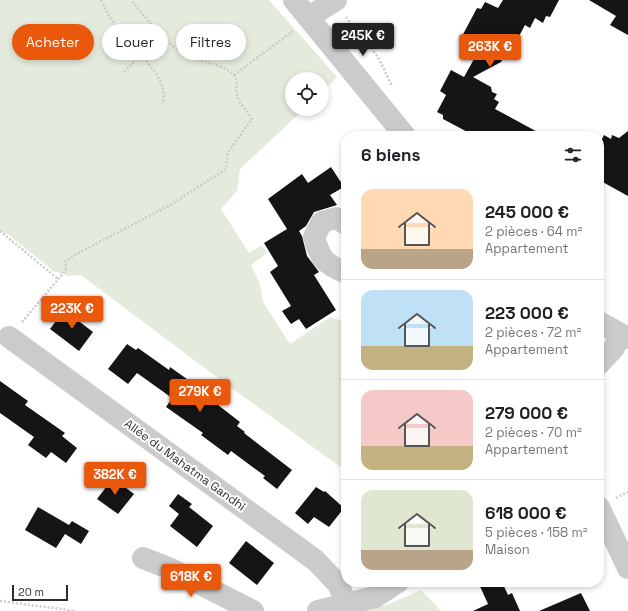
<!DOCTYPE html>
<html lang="fr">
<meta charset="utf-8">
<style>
body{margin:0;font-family:"Space Grotesk",sans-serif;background:#f2f2f2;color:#202124;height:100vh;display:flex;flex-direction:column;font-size:15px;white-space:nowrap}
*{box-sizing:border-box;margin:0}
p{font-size:13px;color:#757577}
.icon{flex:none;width:22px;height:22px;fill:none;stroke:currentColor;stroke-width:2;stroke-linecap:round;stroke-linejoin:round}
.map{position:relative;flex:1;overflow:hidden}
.drawer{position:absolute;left:341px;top:131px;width:263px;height:456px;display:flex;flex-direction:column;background:#fff;border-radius:16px;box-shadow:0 2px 6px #0003}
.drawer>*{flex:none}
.top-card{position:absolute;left:12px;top:24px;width:269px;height:36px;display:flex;gap:8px}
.fabs{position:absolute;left:285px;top:72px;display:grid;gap:8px}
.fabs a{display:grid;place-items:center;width:44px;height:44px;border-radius:50%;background:#fff;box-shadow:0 2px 6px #0003;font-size:20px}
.scale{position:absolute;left:12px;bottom:10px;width:56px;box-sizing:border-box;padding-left:4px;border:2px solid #2e2e2e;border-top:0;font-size:11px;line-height:14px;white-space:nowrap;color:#2e2e2e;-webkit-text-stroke:3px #fff;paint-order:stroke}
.price{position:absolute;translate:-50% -34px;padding:0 9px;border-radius:4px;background:#ea580c;color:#fff;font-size:13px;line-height:26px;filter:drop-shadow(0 1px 2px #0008)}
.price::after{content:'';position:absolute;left:50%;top:24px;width:12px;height:9px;margin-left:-6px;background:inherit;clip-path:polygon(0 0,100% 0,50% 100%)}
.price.selected{background:#222;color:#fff}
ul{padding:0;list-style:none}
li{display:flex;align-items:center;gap:12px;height:100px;padding:0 20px}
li+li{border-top:1px solid #e0e0e0}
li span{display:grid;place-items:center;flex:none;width:112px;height:80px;border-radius:12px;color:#555}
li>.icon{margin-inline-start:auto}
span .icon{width:48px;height:48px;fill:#fffc;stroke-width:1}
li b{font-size:17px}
h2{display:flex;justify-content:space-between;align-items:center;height:48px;padding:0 20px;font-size:17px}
.chip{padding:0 14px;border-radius:18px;background:#fff;box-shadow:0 2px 6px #0003;font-size:14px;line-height:36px}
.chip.selected{background:#ea580c;color:#fff}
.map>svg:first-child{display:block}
.green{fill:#e4ebdd}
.building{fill:#151515}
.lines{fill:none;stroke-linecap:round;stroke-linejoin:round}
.path{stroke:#cbcbcb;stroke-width:2.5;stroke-dasharray:2 2;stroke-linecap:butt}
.minor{stroke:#cbcbcb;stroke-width:22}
.labels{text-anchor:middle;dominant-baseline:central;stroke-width:4;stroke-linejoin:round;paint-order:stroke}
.street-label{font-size:12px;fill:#2e2e2e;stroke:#fff}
</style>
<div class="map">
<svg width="628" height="611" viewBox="0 0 628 611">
<rect width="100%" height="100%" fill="#fff"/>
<g class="green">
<polygon points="0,0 269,0 337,77 322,92 322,79 292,79 292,109 304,109 240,169 237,191 221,209 249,253 262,245 267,253 251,265 260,284 263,302 290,344 330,317 346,322 346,471 222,381 81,275 69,276 53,271 8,234 0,232"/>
<polygon points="421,590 441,611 362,611 389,604"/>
</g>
<g class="building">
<polygon points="503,0 559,0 550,17 546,16 543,23 535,18 530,28 525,25 508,57 504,56 501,62 473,77 491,87 492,92 497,94 494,99 499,102 495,109 545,136 475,136 443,119 443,115 437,112 446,95 440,91 451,70 464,77 479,50 460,40 477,8 481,9 485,2 498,8"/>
<polygon points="589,0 628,0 628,35 610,25 616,16"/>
<polygon points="628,131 628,196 599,180 599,145 604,135 611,139 612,135 619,138"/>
<polygon points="331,167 344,187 330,195 337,205 314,212 306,226 299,231 302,236 307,256 319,272 314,275 336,310 306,329 299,319 291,324 282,311 291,306 270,272 278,266 264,243 287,229 268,199 302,174 308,183"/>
<polygon points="64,310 93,332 79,351 50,329"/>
<polygon points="127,344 136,350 138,348 169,370 170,367 201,389 200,391 240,422 237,426 245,432 244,433 292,470 277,489 263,478 265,476 231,451 228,455 201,435 203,433 166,407 172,398 137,373 128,384 108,369"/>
<polygon points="0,381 28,401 25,405 65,433 62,436 77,448 66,463 51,452 46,458 28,445 34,437 0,413"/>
<polygon points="113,478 134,494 118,514 97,499"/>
<polygon points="316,487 324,492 325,491 344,508 329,527 314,517 308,524 295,513"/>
<polygon points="178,494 192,504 189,507 213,526 197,547 170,526 179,514 169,506"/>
<polygon points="38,507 69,525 72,521 89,531 81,544 65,534 56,548 25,530"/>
<polygon points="246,541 274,563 257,585 229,563"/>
<polygon points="478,582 502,582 508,595 512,593 520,611 473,611 488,604"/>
<polygon points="581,593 590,611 539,611"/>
</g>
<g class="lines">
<g class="path">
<path d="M 101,0 C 107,14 115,25 124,37 C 137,52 173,83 162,104"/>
<polyline points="346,17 378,57 392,86"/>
<polyline points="144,59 166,39"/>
<polyline points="124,72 141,55"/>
<polyline points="234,75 293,31"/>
<polyline points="0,231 58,279"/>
<path d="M 22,322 L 66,270 L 65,262 L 71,257 L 172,204 L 226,169 L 228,152 L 252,119 C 248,110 238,104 237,94 C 235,87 239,79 233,74 C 221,63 202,63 188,56 C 165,44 147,19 131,0"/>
<polyline points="616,498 628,492"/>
<polyline points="0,601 76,611"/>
</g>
<g class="minor">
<polyline points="294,0 405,136"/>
<polyline points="309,17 336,0"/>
<path d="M 346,224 L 336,218 L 322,222 L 314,237 C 320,259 325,264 346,273"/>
<polyline points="599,322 628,338"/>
<polyline points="9,337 315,560 338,584 347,605"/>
<polyline points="599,364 614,348 620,335"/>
<polyline points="599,507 628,568"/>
<polyline points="143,558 171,569 253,611"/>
<polyline points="318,611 375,597 398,582"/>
</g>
</g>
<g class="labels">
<g class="street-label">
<text transform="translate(185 465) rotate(36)">Allée du Mahatma Gandhi</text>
</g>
</g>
</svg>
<div class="fabs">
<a><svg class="icon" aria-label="locate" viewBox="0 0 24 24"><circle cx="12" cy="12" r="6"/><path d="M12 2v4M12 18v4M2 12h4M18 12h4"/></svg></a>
</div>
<div class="scale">20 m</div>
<b class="price selected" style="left:363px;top:57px">245K €</b>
<b class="price" style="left:490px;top:68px">263K €</b>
<b class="price" style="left:72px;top:330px">223K €</b>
<b class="price" style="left:200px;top:413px">279K €</b>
<b class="price" style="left:115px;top:496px">382K €</b>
<b class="price" style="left:191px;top:598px">618K €</b>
<div class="top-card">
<a class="chip selected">Acheter</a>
<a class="chip">Louer</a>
<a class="chip">Filtres</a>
</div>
<section class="drawer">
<h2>6 biens<svg class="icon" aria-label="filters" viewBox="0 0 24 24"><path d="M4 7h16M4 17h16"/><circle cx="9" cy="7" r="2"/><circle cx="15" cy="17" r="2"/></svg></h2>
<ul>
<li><span style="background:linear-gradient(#ffd9b3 75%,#b9a48a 0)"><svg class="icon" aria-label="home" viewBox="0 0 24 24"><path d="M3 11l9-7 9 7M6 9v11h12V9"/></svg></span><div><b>245 000 €</b><p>2 pièces · 64 m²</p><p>Appartement</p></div></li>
<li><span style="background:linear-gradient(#bfe0f5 70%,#c2b280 0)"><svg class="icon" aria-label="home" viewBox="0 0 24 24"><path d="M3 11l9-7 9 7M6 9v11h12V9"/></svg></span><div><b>223 000 €</b><p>2 pièces · 72 m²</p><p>Appartement</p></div></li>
<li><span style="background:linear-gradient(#f6c9c9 70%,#c2b280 0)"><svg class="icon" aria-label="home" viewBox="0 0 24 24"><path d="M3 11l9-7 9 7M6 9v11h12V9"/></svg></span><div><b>279 000 €</b><p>2 pièces · 70 m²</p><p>Appartement</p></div></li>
<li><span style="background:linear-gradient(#dfe7d0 75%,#b9a48a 0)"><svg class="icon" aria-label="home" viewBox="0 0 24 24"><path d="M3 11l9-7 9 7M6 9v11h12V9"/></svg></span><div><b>618 000 €</b><p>5 pièces · 158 m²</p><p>Maison</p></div></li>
</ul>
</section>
</div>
